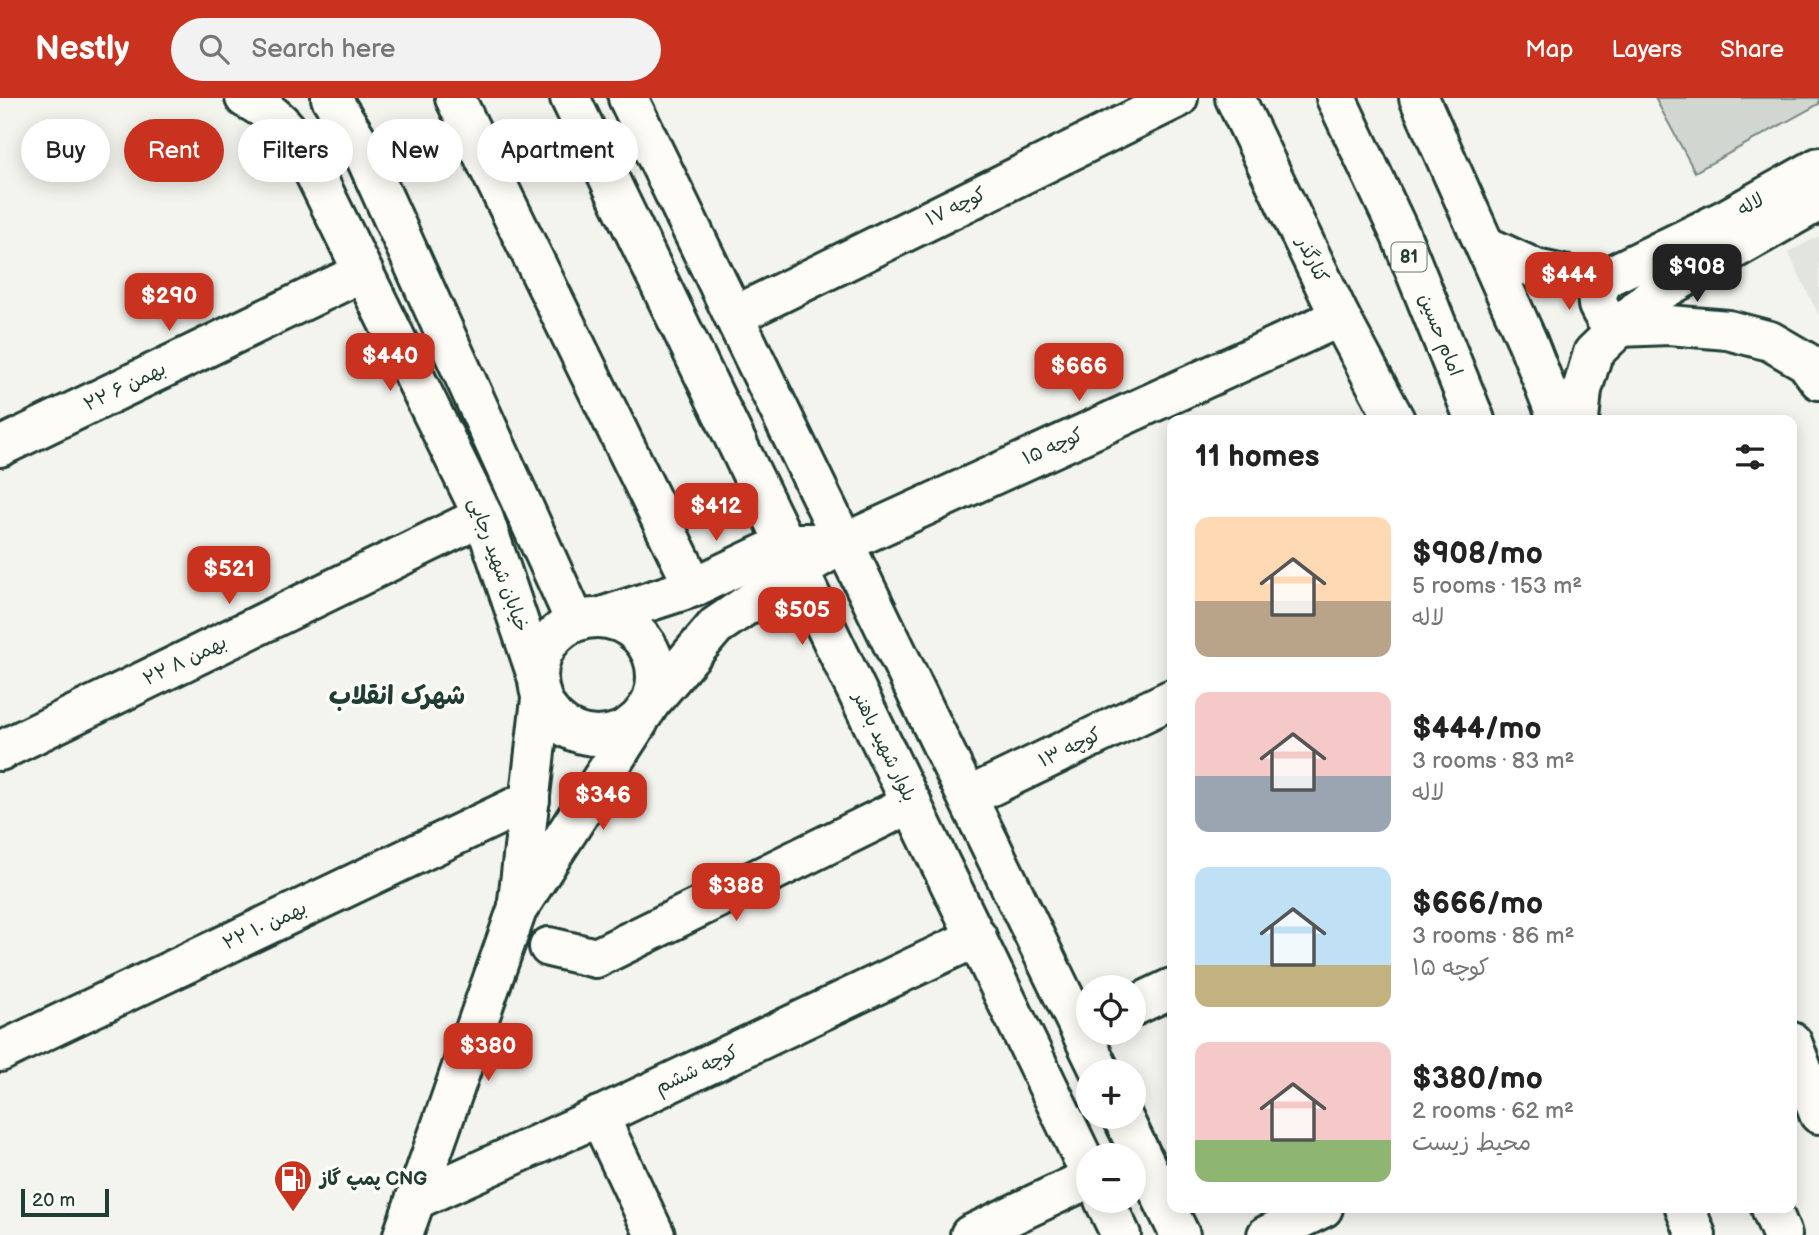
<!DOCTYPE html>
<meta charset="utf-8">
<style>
body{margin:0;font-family:"Balsamiq Sans","Playpen Sans Arabic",sans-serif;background:#f2f2f2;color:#222;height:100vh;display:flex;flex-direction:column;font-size:26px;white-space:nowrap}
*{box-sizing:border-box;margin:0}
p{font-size:23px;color:#767676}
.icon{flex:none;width:38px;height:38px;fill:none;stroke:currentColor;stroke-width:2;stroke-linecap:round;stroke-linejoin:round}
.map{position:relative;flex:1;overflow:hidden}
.sheet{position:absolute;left:1167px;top:317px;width:630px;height:798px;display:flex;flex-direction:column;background:#fff;border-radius:14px;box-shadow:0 4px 18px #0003}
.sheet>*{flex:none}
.guide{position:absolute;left:21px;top:21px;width:665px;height:63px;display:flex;gap:14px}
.tools{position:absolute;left:1076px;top:877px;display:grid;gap:14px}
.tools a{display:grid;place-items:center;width:70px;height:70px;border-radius:50%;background:#fff;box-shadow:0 4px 18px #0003;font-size:35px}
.scale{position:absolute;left:21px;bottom:18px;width:88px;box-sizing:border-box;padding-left:7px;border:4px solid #1f3d34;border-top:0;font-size:19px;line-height:24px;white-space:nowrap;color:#1f3d34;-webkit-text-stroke:5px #fdfcf7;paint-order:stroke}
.price{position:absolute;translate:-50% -60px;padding:0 16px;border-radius:14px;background:#c8321e;color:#fff;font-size:23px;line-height:46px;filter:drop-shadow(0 2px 4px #0008)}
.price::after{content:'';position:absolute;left:50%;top:42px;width:21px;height:16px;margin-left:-10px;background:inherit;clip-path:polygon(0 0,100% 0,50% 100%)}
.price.selected{background:#222;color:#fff}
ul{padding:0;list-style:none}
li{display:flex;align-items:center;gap:21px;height:175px;padding:0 28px}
li span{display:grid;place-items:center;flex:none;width:196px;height:140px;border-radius:14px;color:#555}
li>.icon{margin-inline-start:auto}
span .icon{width:84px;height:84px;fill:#fffc;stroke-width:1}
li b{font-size:30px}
h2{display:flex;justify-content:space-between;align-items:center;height:84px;padding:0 28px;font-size:30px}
.pill{padding:0 24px;border-radius:32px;background:#fff;box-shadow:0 4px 18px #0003;font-size:24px;line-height:63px}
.pill.selected{background:#c8321e;color:#fff}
header{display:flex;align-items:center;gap:42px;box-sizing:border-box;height:98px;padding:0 35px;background:#c8321e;color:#fff}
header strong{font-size:33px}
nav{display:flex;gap:38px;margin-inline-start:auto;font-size:24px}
.search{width:490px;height:63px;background:#f2f2f2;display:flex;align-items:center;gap:18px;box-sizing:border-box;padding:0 24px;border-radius:38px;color:#767676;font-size:26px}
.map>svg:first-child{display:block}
.built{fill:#e2e5df}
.green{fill:#d1d6d1;stroke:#788a82;stroke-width:2}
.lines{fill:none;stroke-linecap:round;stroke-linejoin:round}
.minor-casing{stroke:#1f3d34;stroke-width:44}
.major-casing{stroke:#1f3d34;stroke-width:44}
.minor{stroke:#fdfcf7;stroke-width:38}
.major{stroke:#fdfcf7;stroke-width:38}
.labels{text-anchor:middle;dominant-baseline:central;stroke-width:7;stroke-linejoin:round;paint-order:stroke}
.shield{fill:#fdfcf7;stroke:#62766e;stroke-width:2}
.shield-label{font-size:18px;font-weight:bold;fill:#1f3d34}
.street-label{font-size:19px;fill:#1f3d34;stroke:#fdfcf7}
.poi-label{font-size:19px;font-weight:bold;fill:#1f3d34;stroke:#fdfcf7;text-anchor:start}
.district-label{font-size:26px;font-weight:bold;fill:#1f3d34;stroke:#fdfcf7}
</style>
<header>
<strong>Nestly</strong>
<div class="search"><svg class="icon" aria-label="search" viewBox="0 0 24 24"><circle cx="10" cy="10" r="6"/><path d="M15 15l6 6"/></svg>Search here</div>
<nav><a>Map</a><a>Layers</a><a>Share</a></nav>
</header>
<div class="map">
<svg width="1819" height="1137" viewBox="0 0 1819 1137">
<rect width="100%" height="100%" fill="#f4f4ef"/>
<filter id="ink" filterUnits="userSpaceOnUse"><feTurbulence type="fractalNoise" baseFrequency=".0143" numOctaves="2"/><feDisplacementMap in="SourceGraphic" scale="14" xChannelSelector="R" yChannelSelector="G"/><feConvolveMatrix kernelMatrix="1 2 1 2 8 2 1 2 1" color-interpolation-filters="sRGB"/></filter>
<g filter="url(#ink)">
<polygon class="built" points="1819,138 1819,218 1788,154"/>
<polygon class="green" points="1655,0 1819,0 1819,6 1695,74"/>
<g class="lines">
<defs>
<g id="minor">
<path d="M 245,0 C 282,19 291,34 311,68 L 483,418 L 537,578"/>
<polyline points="331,0 358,43 575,523"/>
<polyline points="455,0 694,489"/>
<polyline points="570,0 1088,1071"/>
<polyline points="628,0 1100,973"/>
<polyline points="1235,0 1340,219 1395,322"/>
<polyline points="1486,148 1536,171 1573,179 1605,180 1726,121 1819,69"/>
<polyline points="1605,180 1597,195 1598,207 1605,220 1619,229 1669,227 1728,232 1770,243 1806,264 1819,282"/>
<polyline points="734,218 1178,0"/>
<polyline points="1579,322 1582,292 1593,255 1652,198 1819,103"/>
<polyline points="0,349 363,174"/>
<circle cx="597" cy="579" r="59"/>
<polyline points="598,520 694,489 787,445 814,445"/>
<polyline points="652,603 716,528 798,472 844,445 1340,219"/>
<polyline points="0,653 483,418"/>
<polyline points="968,699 1172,601"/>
<polyline points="518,803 541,601"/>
<polyline points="549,849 596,860 912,705"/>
<polyline points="1134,908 1172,890"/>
<polyline points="0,954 530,702"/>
<polyline points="599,1018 655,1137"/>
<polyline points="1122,1018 1180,1137"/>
<polyline points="415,1102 598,1019 977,839"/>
<polyline points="1104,1102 1121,1137"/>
<polyline points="1685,1110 1696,1137"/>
<polyline points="403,1137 517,812 639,623"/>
<polyline points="970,1137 1088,1081"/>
<polyline points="1267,1137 1323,1110"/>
</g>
<g id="major">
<polyline points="1336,0 1401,138 1475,322"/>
<polyline points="1419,0 1528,245 1558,322"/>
<polyline points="1792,944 1819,1016"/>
<polyline points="1771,1110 1782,1137"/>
</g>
</defs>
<use href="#minor" class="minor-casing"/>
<use href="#major" class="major-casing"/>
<use href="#minor" class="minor"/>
<use href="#major" class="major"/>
</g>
</g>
<defs>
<symbol id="fuel-pin" viewBox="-11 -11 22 30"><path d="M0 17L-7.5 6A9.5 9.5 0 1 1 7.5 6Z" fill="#c8321e" stroke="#fdfcf7"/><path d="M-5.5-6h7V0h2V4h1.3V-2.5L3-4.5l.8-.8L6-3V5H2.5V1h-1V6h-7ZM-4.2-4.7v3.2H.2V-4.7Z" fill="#fff"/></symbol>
</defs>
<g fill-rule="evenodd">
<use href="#fuel-pin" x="271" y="1059" width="44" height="60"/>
</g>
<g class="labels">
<rect class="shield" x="1391.5" y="144.5" width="35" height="29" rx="5"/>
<g class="shield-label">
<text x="1409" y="159">81</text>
</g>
<g class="street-label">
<text transform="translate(1751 107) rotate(-29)">لاله</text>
<text transform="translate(956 109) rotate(-26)">کوچه ۱۷</text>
<text transform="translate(1312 162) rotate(64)">کنارگذر</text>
<text transform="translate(1440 237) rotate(68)">امام حسین</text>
<text transform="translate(125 289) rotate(-26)">۲۲ بهمن ۶</text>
<text transform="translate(1053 349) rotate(-24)">کوچه ۱۵</text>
<text transform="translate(498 467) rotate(70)">خیابان شهید رجایی</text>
<text transform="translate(185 563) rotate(-26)">۲۲ بهمن ۸</text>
<text transform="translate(884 649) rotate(64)">بلوار شهید باهنر</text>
<text transform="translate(1070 650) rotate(-26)">کوچه ۱۳</text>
<text transform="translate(265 828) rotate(-25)">۲۲ بهمن ۱۰</text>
<text transform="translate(697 972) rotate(-25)">کوچه ششم</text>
</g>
<g class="poi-label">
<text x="320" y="1081">پمپ گاز CNG</text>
</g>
<g class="district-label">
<text x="397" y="598">شهرک انقلاب</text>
</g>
</g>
</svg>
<div class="tools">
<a><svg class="icon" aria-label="locate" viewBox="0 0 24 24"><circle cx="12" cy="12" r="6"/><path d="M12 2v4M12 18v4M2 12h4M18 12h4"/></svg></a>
<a>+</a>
<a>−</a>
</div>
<div class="scale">20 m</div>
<b class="price selected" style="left:1697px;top:206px">$908</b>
<b class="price" style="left:1569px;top:214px">$444</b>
<b class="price" style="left:169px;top:235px">$290</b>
<b class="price" style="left:390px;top:295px">$440</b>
<b class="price" style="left:1079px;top:305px">$666</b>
<b class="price" style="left:716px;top:445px">$412</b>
<b class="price" style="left:229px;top:508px">$521</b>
<b class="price" style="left:802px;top:549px">$505</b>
<b class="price" style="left:603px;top:734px">$346</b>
<b class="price" style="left:736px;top:825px">$388</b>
<b class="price" style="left:488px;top:985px">$380</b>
<div class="guide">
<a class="pill">Buy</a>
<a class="pill selected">Rent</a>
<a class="pill">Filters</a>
<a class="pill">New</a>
<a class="pill">Apartment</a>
</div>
<section class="sheet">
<h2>11 homes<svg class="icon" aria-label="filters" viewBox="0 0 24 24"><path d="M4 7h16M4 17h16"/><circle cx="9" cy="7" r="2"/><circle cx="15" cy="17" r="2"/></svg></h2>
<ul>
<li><span style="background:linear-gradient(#ffd9b3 60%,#b9a48a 0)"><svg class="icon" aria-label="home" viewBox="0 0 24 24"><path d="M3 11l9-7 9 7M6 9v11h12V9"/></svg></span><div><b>$908/mo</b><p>5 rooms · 153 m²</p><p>لاله</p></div></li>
<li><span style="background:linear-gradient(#f6c9c9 60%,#9aa5b1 0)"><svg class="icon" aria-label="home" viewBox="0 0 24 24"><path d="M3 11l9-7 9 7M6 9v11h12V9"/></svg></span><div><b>$444/mo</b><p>3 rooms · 83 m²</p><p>لاله</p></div></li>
<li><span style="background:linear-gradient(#bfe0f5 70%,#c2b280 0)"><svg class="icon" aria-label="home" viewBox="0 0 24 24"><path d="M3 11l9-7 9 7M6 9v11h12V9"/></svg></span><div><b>$666/mo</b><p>3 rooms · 86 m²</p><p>کوچه ۱۵</p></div></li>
<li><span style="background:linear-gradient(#f6c9c9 70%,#8fb573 0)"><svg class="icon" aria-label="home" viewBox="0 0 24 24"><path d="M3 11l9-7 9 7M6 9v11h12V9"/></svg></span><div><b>$380/mo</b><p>2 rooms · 62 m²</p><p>محیط زیست</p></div></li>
</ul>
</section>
</div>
